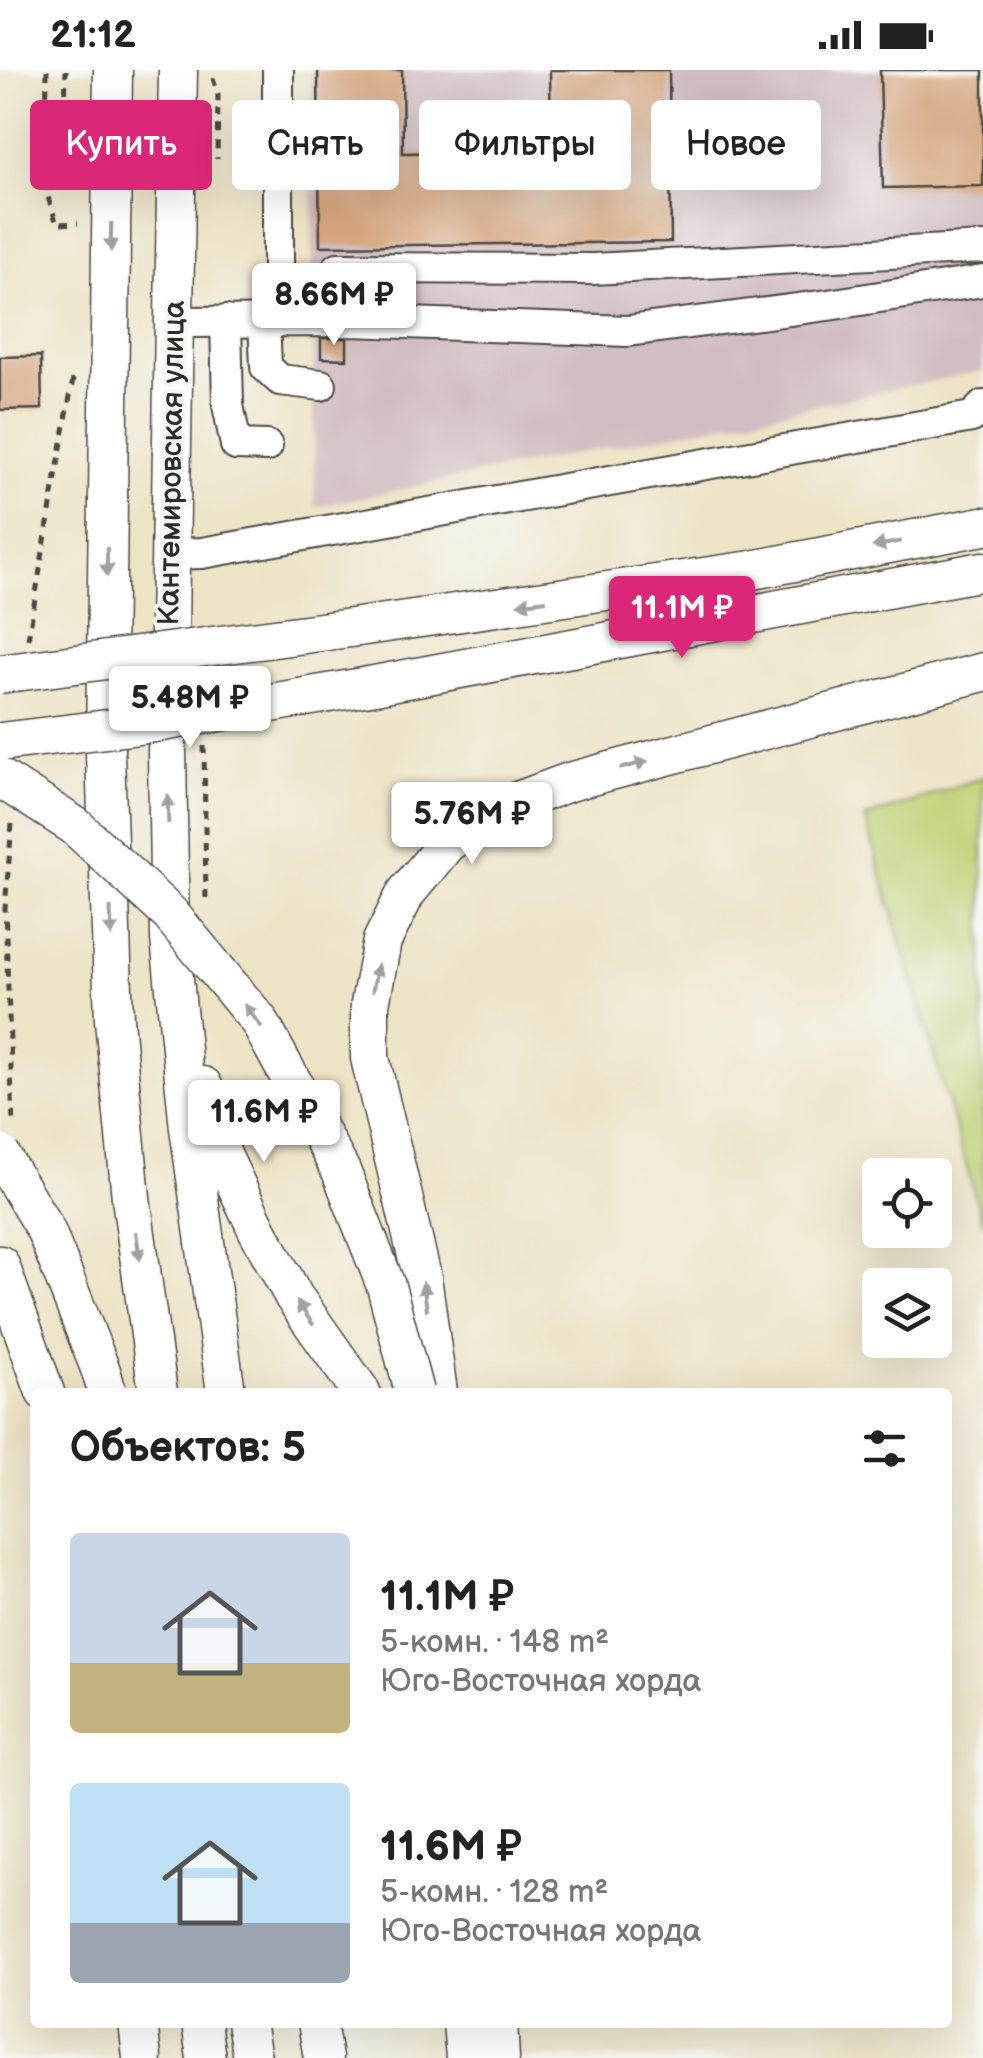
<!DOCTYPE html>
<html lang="ru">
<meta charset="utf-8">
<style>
body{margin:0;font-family:"Balsamiq Sans",sans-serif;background:#f6f6f6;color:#222;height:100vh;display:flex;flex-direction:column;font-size:38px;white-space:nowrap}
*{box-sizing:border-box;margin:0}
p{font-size:32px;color:#767676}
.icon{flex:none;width:55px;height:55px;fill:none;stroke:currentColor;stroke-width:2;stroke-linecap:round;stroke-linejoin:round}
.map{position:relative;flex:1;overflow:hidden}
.details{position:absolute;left:30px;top:1318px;width:922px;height:640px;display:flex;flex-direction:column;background:#fff;border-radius:10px;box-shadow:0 10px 40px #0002}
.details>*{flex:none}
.top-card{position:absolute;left:30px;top:30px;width:925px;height:90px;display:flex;gap:20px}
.tools{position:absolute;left:862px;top:1088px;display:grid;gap:20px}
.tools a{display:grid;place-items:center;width:90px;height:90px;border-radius:10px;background:#fff;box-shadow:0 10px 40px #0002;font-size:50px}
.price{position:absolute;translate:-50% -85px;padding:0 22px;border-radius:10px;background:#fff;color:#222;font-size:32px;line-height:65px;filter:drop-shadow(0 2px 5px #0008)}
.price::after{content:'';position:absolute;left:50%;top:60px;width:30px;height:22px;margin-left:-15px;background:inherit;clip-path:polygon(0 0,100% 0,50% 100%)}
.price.active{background:#db2777;color:#fff}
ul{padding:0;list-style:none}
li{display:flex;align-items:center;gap:30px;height:250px;padding:0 40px}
li span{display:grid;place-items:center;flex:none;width:280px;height:200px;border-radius:10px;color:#555}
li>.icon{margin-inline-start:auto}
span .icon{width:120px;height:120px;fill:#fffc;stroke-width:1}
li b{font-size:42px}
h2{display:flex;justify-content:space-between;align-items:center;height:120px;padding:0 40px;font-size:42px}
.chip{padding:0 35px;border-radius:10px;background:#fff;box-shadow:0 10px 40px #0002;font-size:35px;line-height:90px}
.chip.active{background:#db2777;color:#fff}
.status{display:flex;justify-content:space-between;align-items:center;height:70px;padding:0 50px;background:#fff;direction:ltr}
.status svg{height:28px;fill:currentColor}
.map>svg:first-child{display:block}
.industrial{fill:#d2bec1}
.green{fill:#bfd174;stroke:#757e50;stroke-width:2.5}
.building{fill:#d5a57e}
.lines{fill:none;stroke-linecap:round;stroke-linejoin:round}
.minor-casing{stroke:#484742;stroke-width:34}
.major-casing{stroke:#484742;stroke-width:41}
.path{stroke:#484742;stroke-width:5;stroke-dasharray:8 8;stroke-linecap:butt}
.minor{stroke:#fff;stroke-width:30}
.major{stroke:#fff;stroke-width:38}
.major-bridge-casing{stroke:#484742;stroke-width:41;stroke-linecap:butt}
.major-bridge{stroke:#fff;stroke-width:38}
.oneway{fill:#a0a0a0}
.labels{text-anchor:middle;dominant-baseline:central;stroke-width:8;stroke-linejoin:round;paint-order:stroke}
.street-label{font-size:30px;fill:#2b2b2b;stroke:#f6f6f2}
</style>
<div class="status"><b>21:12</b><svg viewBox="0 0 49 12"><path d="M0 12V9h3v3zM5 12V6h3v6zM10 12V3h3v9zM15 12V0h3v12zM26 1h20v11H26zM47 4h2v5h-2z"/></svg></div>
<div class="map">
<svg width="983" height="1988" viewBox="0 0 983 1988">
<rect width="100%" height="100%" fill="#f6f6f2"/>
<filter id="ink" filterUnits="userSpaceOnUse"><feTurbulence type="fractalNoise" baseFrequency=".01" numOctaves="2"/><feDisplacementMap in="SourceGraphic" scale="20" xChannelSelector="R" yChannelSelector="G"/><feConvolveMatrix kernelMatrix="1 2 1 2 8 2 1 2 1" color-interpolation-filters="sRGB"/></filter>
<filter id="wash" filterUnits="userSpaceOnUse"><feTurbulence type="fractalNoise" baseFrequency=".0048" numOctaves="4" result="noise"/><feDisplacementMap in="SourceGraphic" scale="40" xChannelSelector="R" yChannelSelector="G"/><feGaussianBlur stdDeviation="2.25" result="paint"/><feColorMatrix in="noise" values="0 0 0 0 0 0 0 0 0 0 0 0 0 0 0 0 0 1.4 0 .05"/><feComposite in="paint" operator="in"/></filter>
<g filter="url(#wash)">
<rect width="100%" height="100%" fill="#ede3c5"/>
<polygon class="industrial" points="311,0 983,0 983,301 315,437"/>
<polygon class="green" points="983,707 983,1153 865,748"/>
<g id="blocks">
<g class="building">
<polygon points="318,0 402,0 403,83 551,81 550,0 669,0 671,172 320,176"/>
<polygon points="880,0 983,0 983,116 883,118"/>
<polygon points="321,268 347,268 347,289 321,288"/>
<polygon points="41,286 42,339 0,340 0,287"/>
</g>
</g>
</g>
<g filter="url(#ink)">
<use href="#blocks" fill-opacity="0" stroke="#484742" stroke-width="2.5"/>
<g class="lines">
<defs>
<g id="minor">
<polyline points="278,0 278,218 264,250 266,297 280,310 321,315"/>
<polyline points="338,198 593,199 983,178"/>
<polyline points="226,251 228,335 236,375 267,376"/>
<polyline points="175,252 352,251 628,261 828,235 983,211"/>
<polyline points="169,484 202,483 972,347 983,336"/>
</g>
<g id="major">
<polyline points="113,0 105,684 114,950 131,1128 158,1322"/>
<polyline points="178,0 167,683 170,869 189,1058 226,1322"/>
<polyline points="358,557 752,500 983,456"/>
<polyline points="369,616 983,501"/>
<polyline points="203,1016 222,1085 257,1159 294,1227 361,1322"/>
<polyline points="0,1195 45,1322"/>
<polyline points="438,1322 422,1207 370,988 370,934 382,871 406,823 447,773 499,738 569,712 983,602"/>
<polyline points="138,1952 142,1988"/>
<polyline points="201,1952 206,1988"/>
<polyline points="246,1952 252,1988"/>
<polyline points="317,1952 323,1988"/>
<polyline points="462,1952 465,1988"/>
<polyline points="498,1952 500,1988"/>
</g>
</defs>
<use href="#minor" class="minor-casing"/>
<use href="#major" class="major-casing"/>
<g class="path">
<polyline points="47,0 45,118 57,154 78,153"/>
<polyline points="213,8 218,24 217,89"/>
<polyline points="64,86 66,0"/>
<polyline points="45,118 58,118"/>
<polyline points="28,569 73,309"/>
<polyline points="204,676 206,835"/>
<polyline points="12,754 5,838 13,1053"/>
</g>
<use href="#minor" class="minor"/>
<use href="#major" class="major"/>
<defs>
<g id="major-bridge">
<polyline points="0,604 358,557"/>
<polyline points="0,672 156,653 369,616"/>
<polyline points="0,708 75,756 170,844 259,951 341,1101 386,1216 414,1322"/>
<polyline points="0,1084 46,1161 101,1301 107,1322"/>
</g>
</defs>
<use href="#major-bridge" class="major-bridge-casing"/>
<use href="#major-bridge" class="major-bridge"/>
</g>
<defs><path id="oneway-solid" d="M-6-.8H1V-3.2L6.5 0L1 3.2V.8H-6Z" transform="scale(2.5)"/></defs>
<g class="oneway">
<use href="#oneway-solid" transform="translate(111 167) rotate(91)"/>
<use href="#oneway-solid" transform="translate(887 474) rotate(169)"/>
<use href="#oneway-solid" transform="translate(107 492) rotate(90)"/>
<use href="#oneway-solid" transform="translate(532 532) rotate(172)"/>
<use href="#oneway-solid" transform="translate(634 695) rotate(-15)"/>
<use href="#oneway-solid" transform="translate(168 739) rotate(-91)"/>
<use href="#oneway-solid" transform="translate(111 852) rotate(88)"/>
<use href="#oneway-solid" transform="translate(375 908) rotate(-79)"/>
<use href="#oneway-solid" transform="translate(253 946) rotate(-127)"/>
<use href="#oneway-solid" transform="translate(138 1176) rotate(82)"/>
<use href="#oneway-solid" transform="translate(425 1226) rotate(-98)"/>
<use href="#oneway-solid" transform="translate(305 1243) rotate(-125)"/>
</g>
</g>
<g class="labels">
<g class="street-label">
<text transform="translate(172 393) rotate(-89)">Кантемировская улица</text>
</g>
</g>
</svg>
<div class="tools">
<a><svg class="icon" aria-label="locate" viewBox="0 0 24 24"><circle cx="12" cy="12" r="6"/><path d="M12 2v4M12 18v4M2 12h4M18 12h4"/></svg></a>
<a><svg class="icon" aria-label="layers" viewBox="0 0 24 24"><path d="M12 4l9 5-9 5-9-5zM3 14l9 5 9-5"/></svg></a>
</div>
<b class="price" style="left:334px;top:278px">8.66M ₽</b>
<b class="price active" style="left:682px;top:591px">11.1M ₽</b>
<b class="price" style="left:190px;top:681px">5.48M ₽</b>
<b class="price" style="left:472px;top:797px">5.76M ₽</b>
<b class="price" style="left:264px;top:1095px">11.6M ₽</b>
<div class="top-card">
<a class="chip active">Купить</a>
<a class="chip">Снять</a>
<a class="chip">Фильтры</a>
<a class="chip">Новое</a>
</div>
<section class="details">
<h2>Объектов: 5<svg class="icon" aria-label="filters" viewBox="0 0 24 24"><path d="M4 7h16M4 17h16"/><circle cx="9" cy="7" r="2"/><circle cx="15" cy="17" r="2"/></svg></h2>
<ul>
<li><span style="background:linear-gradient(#c9d6e8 65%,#c2b280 0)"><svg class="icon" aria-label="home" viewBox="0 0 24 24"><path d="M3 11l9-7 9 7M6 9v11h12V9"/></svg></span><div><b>11.1M ₽</b><p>5-комн. · 148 m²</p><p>Юго-Восточная хорда</p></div></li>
<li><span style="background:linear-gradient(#bfe0f5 70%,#9aa5b1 0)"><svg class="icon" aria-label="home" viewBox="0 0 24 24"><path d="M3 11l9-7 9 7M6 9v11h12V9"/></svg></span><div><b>11.6M ₽</b><p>5-комн. · 128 m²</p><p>Юго-Восточная хорда</p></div></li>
</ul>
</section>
</div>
